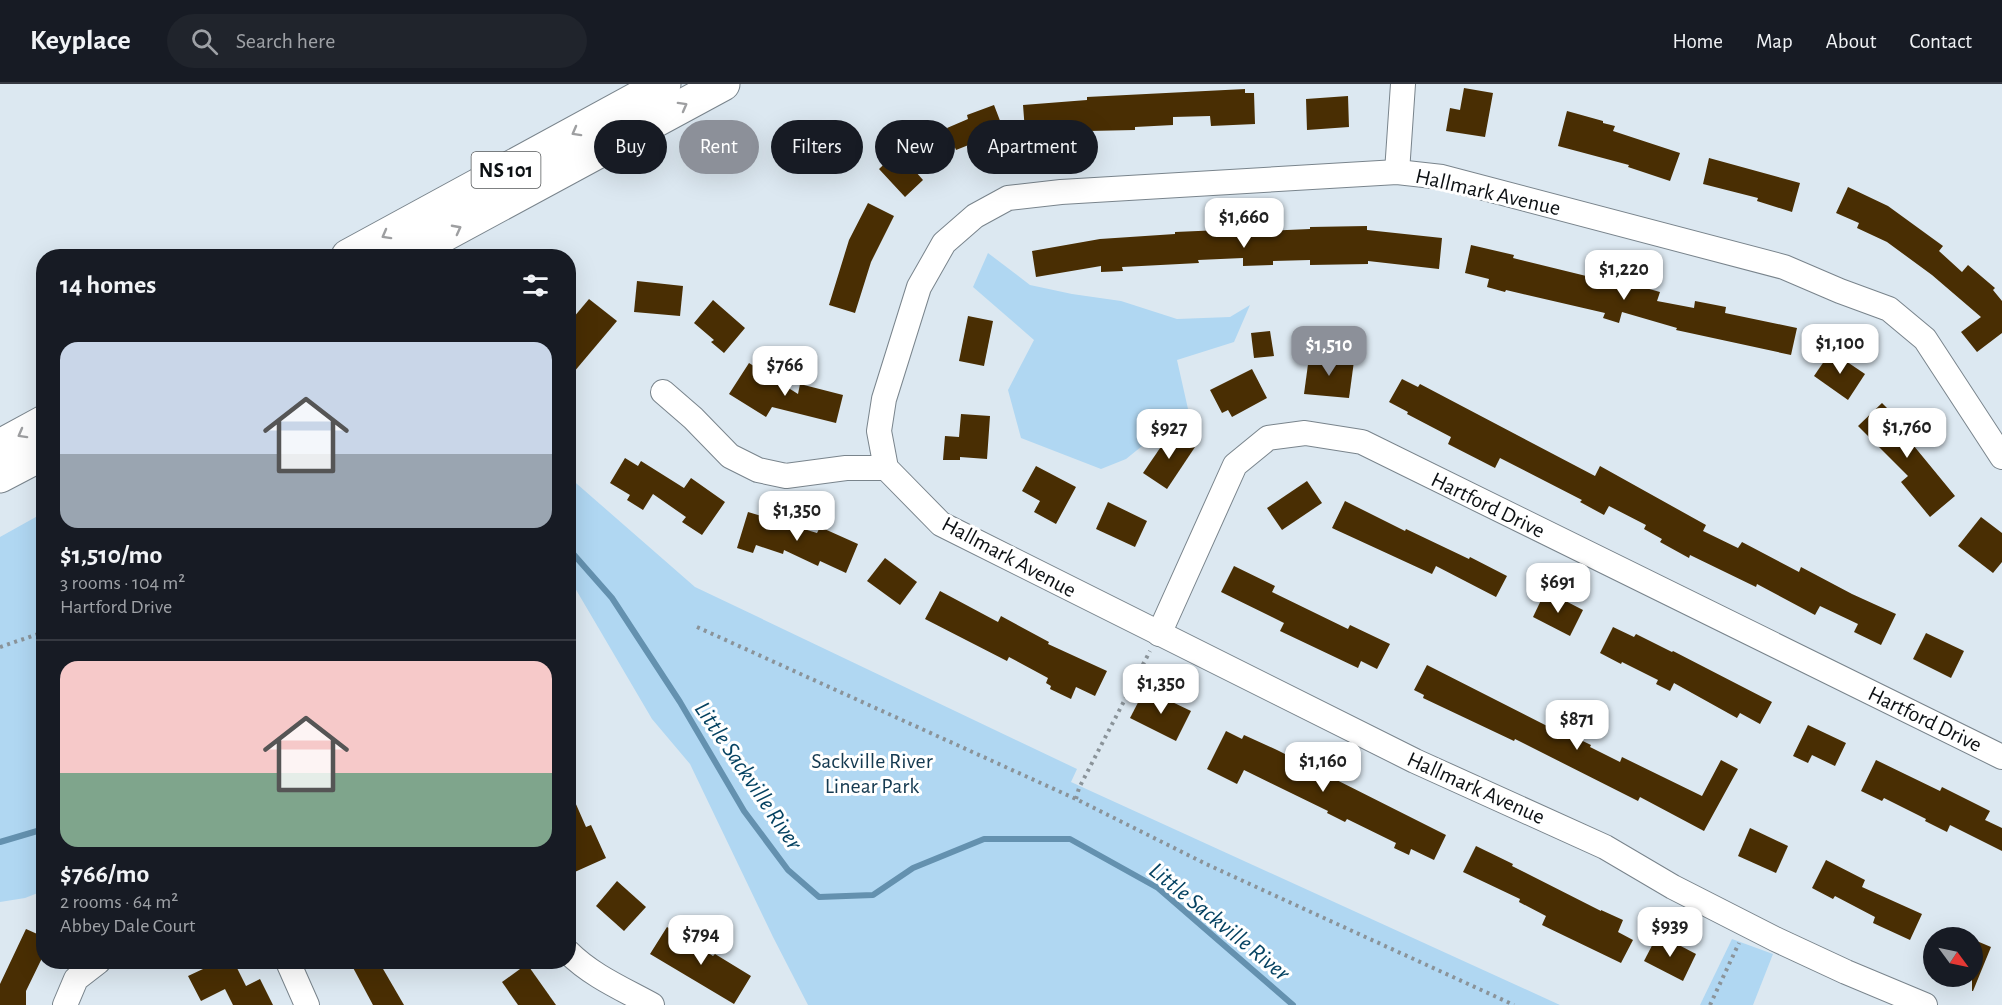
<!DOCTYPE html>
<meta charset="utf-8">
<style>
body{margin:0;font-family:"Alegreya Sans",sans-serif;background:#20242c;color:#f1f3f6;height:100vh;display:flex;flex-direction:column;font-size:22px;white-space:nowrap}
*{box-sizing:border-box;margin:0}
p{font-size:20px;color:#9ea1a6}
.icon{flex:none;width:33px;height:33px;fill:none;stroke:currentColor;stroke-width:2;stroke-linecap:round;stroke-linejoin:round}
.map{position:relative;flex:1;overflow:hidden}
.drawer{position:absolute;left:36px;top:165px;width:540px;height:720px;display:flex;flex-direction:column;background:#171b24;border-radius:24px;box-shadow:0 6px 24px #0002}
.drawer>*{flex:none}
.guide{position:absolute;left:594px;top:36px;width:570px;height:54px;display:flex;gap:12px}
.needle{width:39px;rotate:123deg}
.buttons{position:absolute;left:1923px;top:843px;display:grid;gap:12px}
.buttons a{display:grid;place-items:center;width:60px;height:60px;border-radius:50%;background:#171b24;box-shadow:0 6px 24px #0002;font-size:30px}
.price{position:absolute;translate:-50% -51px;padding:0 14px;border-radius:12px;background:#fff;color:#222;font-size:20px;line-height:39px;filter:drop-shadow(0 2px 3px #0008)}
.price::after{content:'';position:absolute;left:50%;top:36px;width:18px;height:14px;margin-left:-9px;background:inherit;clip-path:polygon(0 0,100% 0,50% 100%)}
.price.active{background:#8c9099;color:#fff}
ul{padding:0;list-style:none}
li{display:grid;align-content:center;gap:12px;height:318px;padding:0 24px}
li+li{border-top:2px solid #363941}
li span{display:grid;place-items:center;height:186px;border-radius:18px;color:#555}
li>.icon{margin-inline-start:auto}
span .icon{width:108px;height:108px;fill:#fffc;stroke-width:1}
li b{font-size:26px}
h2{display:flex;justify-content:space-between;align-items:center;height:72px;padding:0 24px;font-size:26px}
.chip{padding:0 21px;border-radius:27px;background:#171b24;box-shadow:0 6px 24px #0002;font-size:21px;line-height:54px}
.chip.active{background:#8c9099;color:#fff}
header{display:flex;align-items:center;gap:36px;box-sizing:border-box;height:84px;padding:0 30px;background:#171b24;border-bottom:2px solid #363941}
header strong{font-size:28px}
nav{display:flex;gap:33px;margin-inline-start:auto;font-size:21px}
.search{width:420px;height:54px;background:#20242c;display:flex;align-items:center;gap:15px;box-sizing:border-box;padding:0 21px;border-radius:33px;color:#9ea1a6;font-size:22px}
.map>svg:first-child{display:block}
.green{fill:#b0d7f2}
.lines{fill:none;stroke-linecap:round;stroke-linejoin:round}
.stream{stroke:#6491af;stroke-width:6}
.building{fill:#492e03}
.street-casing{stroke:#79848c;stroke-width:26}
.highway-casing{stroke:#79848c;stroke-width:35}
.path{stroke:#8a9399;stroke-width:4;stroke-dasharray:3 4.5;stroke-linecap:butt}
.street{stroke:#fff;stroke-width:24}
.highway{stroke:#fff;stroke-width:33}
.oneway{stroke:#9e9fa1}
.labels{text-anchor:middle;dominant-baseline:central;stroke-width:6;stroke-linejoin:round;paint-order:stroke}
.shield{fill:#fff;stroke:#55585a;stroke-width:1.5}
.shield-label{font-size:21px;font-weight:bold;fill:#0c1013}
.street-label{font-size:22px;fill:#0c1013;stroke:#fff}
.park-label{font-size:22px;fill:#143950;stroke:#fff}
.water-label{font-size:24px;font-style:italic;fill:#054261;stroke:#fff}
</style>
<header>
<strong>Keyplace</strong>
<div class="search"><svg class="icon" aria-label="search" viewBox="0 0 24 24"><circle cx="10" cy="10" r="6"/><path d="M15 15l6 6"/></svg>Search here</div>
<nav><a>Home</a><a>Map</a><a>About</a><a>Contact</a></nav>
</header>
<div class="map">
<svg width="2002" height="921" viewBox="0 0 2002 921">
<rect width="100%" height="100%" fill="#dce8f1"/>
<g class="green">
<polygon points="988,169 1030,201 1072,210 1121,217 1177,235 1230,233 1250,221 1234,258 1177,276 1188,325 1126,375 1101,385 1021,354 1008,306 1034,256 973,203"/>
<polygon points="569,393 695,503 1077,685 1071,698 1560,921 808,921 773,853 690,680 652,635 575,504 569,501"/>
<polygon points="43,429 43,807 25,814 0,818 0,453"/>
<polygon points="1732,855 1773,870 1753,921 1700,921"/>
</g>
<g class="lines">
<g class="stream">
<polyline points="568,464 612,514 680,618 744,727 788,786 819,813 873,811 913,784 984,755 1070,755 1158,804 1293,921"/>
<polyline points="0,758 44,745"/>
</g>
</g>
<g class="building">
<polygon points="1464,4 1493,9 1485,53 1446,47 1450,24 1460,26"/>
<polygon points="1245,5 1245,9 1254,9 1255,40 1211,42 1210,32 1173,33 1173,41 1135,43 1135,46 1088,47 1087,43 1025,47 1023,21 1087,16 1087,13"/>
<polygon points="1348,12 1349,43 1307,46 1306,15"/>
<polygon points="994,21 1004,47 956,66 947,44 968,35 967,31"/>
<polygon points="1567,27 1603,37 1603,39 1615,42 1613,47 1680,69 1670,97 1628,83 1629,81 1558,62"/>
<polygon points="912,54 931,74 916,88 923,96 905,113 879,85"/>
<polygon points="1709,74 1800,99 1792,128 1757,117 1758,114 1703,100"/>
<polygon points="1848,103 1888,122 1943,162 1939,167 1962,188 1968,181 1995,204 1993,206 2002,217 2002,249 1977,268 1961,248 1981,233 1932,191 1887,158 1857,144 1859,139 1836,129"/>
<polygon points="868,119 894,132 871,178 855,229 829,221 849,156"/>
<polygon points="1367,142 1367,146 1442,154 1439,185 1368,177 1368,180 1310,181 1310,176 1273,177 1273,181 1243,182 1243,174 1198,176 1199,179 1122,183 1123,187 1101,188 1101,182 1036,193 1032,167 1100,155 1175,150 1175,148 1221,146 1221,149 1310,145 1310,143"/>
<polygon points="1471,161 1514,171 1513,174 1627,202 1628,199 1660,208 1657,217 1694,224 1695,217 1726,223 1725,229 1797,244 1791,271 1676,246 1677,244 1622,228 1619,239 1603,234 1605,229 1506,206 1505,208 1487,203 1489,195 1465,189"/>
<polygon points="637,197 683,202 680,232 634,228"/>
<polygon points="589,215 617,237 568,295 568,240"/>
<polygon points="713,216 745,244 724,269 711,258 714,256 694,239"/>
<polygon points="968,232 993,237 984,282 959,277"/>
<polygon points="1270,247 1274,272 1254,274 1251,249"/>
<polygon points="1831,267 1865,290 1848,316 1814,292"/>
<polygon points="1309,273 1354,277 1349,314 1304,310"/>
<polygon points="749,279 798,310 800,300 843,311 836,339 772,323 766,333 729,310"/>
<polygon points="1252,285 1267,314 1232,333 1228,326 1222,329 1210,306"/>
<polygon points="1402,295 1418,303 1420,300 1595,392 1600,382 1706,441 1703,447 1738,464 1742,458 1799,488 1801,483 1852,510 1896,530 1881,561 1854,548 1858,540 1820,522 1815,531 1757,500 1756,503 1690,471 1689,474 1660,458 1662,455 1644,445 1646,441 1609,422 1604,431 1580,418 1582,416 1500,374 1495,384 1448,360 1451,353 1407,330 1408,328 1389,318"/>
<polygon points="1882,319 1914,351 1909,356 1955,412 1930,433 1901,398 1908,392 1858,342"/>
<polygon points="961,330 990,332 987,375 960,373 960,376 943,376 945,352 959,353"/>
<polygon points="1171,348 1195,363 1167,405 1143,389"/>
<polygon points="625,374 638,382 641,377 684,404 691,394 725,418 702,451 682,438 686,433 653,410 643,426 627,416 630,411 610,399"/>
<polygon points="1036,382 1076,403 1056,440 1034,428 1040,417 1022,407"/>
<polygon points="1307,397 1322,419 1282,446 1267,424"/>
<polygon points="1345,417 1405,447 1406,445 1469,475 1470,473 1507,492 1496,513 1436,482 1432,490 1332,444"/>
<polygon points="1108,418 1147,437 1135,463 1096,445"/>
<polygon points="748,428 817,449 820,443 858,460 846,489 820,477 818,482 784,466 783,470 756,461 753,469 737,464"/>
<polygon points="1981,433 2002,449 2002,478 1993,489 1958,462"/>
<polygon points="885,474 917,498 900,521 867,497"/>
<polygon points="1234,482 1275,502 1272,508 1348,545 1350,541 1390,560 1377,585 1361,577 1358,584 1280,547 1284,539 1221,508"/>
<polygon points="940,507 998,538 1001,532 1049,558 1048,560 1107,587 1095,612 1076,603 1071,615 1050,605 1051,602 1046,599 1048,594 1009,573 1007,577 925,535"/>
<polygon points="1552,510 1583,526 1570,552 1533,533 1543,512"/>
<polygon points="1613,543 1634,553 1636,550 1672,568 1673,567 1772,618 1760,640 1740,629 1737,634 1674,599 1670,607 1656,600 1658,596 1622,578 1621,580 1600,569"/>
<polygon points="1926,549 1964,567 1951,594 1913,575"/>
<polygon points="1427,581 1551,644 1552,642 1591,661 1590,663 1620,678 1622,673 1702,712 1721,676 1738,685 1704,747 1640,713 1638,717 1515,655 1514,657 1423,614 1424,611 1414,606"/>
<polygon points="1145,605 1191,627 1176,657 1130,634"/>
<polygon points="1808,641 1846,659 1835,682 1812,671 1808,679 1793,672"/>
<polygon points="1226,647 1242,655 1244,651 1277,666 1446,751 1434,776 1411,765 1409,771 1394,764 1396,759 1347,735 1345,738 1327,729 1328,727 1244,686 1237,700 1207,685"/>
<polygon points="1876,676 1940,707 1942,703 1990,727 1985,736 2002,744 2002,767 1950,741 1947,748 1925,737 1926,735 1884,714 1882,717 1861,707"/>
<polygon points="568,702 586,743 591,741 606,774 568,791"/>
<polygon points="1750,744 1788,762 1776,789 1738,772"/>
<polygon points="1476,762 1513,780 1512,782 1601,827 1601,826 1623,836 1618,848 1633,856 1621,879 1542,841 1546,832 1519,818 1520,815 1463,788"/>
<polygon points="1826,776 1865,796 1862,803 1922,830 1910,856 1873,839 1875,833 1835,812 1833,815 1812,804"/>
<polygon points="617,797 646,823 624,847 596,822"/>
<polygon points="667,843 713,872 715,870 751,892 734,920 650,870"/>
<polygon points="26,845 44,853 44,870 26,907 26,921 0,921 0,900"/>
<polygon points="1658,850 1696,870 1683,897 1644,877"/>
<polygon points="1972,855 1991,863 1973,907 1972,907"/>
<polygon points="218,878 234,878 246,902 260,895 273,921 233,921 225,905 201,917 188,892"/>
<polygon points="350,878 379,878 404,921 373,921"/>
<polygon points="527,880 556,921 518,921 502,898"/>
</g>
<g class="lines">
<defs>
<g id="street">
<polyline points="1397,88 1403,0"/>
<polyline points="663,308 693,334 730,372 758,386 786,392 846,384 886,384"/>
<polyline points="1159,550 1235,381 1268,354 1305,349 1362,358 2002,673"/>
<path d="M 568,868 C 592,892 623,905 652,921"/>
<polyline points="288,878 307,921"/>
<polyline points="65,921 76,895 98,878"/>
<polyline points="1925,921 1846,888 1775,855 1673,803 1605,763 1415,677 941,440 886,384 879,347 884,315 919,203 944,159 975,132 1008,114 1061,108 1397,88 1442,93 1784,183 1840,207 1889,225 1925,255 2002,373"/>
</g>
<g id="highway">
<polyline points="348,172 664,0"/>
<polyline points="405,172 723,0"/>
<polyline points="0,362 44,338"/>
<polyline points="0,392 44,369"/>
</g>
</defs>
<use href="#street" class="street-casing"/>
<use href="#highway" class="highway-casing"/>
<g class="path">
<polyline points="697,543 1076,715 1206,780 1514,921"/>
<polyline points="0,563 44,548"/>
<polyline points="1076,715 1079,704 1150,567"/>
<polyline points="1710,921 1739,859"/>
</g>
<use href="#street" class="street"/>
<use href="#highway" class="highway"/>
</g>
<defs><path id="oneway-chevron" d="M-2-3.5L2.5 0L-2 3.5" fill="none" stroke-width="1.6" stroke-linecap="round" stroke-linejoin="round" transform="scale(1.5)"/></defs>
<g class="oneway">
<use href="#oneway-chevron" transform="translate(683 22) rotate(-29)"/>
<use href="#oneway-chevron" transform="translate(576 48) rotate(151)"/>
<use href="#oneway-chevron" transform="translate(457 145) rotate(-28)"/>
<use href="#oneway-chevron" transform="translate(386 151) rotate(151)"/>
<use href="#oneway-chevron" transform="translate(22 350) rotate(151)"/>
</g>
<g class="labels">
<rect class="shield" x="471.5" y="68" width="69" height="36" rx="4.5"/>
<g class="shield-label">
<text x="506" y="86">NS 101</text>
</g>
<g class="street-label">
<text transform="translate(1488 108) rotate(13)">Hallmark Avenue</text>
<text transform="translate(1488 421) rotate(26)">Hartford Drive</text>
<text transform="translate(1009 473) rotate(28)">Hallmark Avenue</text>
<text transform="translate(1925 635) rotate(26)">Hartford Drive</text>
<text transform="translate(1476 704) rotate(24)">Hallmark Avenue</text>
</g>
<g class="park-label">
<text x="872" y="677">Sackville River<tspan x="872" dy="25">Linear Park</tspan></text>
</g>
<g class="water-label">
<text transform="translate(748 692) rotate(56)">Little Sackville River</text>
<text transform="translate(1219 838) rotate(39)">Little Sackville River</text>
</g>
</g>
</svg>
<div class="buttons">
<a><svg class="needle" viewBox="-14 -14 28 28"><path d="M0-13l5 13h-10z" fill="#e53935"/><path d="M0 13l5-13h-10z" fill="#9ea1a6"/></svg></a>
</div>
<b class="price" style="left:1244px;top:165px">$1,660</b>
<b class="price" style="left:1624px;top:217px">$1,220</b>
<b class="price" style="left:1840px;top:291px">$1,100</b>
<b class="price active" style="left:1329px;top:293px">$1,510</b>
<b class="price" style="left:785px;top:313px">$766</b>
<b class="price" style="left:1907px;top:375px">$1,760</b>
<b class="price" style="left:1169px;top:376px">$927</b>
<b class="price" style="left:797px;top:458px">$1,350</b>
<b class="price" style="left:1558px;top:530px">$691</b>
<b class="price" style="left:1161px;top:631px">$1,350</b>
<b class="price" style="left:1577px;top:667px">$871</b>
<b class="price" style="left:1323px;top:709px">$1,160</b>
<b class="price" style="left:1670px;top:874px">$939</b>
<b class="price" style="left:701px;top:882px">$794</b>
<div class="guide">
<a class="chip">Buy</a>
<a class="chip active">Rent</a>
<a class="chip">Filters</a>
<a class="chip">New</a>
<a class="chip">Apartment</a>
</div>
<section class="drawer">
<h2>14 homes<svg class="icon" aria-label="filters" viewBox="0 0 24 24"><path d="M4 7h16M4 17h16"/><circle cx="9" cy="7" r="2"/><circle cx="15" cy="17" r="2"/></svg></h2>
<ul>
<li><span style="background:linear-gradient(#c9d6e8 60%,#9aa5b1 0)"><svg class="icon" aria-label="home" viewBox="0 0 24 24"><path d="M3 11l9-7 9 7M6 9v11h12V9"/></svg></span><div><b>$1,510/mo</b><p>3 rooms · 104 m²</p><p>Hartford Drive</p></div></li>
<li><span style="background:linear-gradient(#f6c9c9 60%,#7fa58c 0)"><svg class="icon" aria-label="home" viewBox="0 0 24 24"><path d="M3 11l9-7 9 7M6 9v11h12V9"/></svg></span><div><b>$766/mo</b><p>2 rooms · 64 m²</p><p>Abbey Dale Court</p></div></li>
</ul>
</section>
</div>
